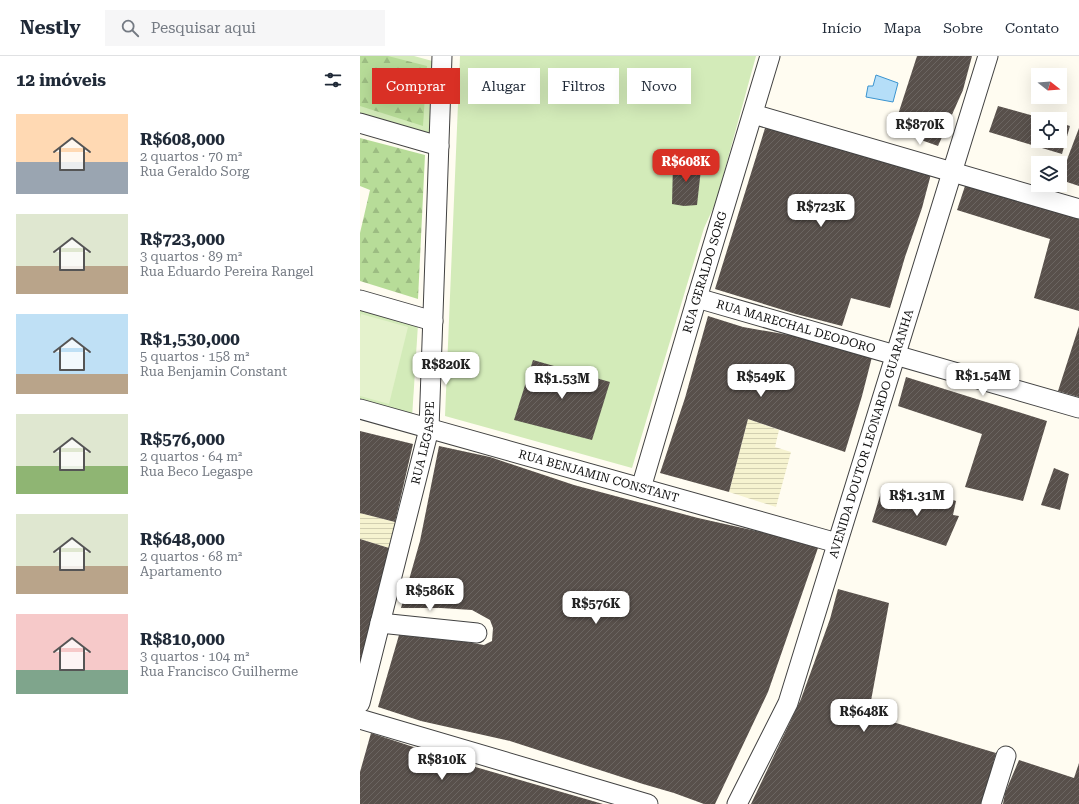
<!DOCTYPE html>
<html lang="pt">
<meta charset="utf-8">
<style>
body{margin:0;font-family:"Roboto Serif",serif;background:#f6f6f7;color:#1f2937;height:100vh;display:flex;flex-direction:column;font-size:15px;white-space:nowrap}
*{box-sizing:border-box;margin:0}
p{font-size:13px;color:#747a83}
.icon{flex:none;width:22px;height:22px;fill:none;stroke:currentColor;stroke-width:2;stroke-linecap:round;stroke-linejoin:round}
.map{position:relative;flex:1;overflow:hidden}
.sheet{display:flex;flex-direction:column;background:#fff;width:360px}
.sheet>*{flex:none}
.guide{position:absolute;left:12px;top:12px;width:380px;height:36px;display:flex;gap:8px}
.needle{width:26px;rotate:107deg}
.tools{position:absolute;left:671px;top:12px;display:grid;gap:8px}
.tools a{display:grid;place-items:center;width:36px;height:36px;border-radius:0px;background:#fff;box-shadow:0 4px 16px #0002;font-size:20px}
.price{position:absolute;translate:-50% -34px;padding:0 9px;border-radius:8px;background:#fff;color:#222;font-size:13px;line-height:26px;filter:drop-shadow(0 1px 2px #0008)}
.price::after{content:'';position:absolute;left:50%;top:24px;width:12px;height:9px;margin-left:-6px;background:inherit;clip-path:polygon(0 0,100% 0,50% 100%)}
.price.active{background:#d93025;color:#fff}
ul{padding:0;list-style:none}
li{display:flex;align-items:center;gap:12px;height:100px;padding:0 16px}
li span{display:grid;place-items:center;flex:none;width:112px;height:80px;border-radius:0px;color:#555}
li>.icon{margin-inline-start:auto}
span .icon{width:48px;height:48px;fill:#fffc;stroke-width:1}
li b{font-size:17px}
h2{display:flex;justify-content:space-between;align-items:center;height:48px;padding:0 16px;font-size:17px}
.chip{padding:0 14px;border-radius:0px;background:#fff;box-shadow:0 4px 16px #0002;font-size:14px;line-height:36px}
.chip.active{background:#d93025;color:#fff}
header{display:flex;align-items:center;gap:24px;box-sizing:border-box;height:56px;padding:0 20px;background:#fff;border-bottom:1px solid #e0e1e3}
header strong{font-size:19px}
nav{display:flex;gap:22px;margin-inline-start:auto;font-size:14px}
.search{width:280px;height:36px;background:#f6f6f7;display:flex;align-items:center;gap:10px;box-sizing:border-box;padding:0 14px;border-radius:0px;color:#747a83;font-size:15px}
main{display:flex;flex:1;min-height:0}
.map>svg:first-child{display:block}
.farmland{fill:url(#farmland-rules)}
.grass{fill:#d3ebb9}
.forest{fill:url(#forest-firs)}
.pitch{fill:#e4f2cc}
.water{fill:#b5def8;stroke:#3a94d0}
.building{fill:url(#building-hatch)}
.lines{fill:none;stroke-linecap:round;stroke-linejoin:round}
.minor-casing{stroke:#424242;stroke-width:21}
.minor{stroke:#fff;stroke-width:19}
.labels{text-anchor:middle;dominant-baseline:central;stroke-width:4;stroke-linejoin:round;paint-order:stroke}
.street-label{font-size:12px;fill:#0f0f0f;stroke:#fff}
</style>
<header>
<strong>Nestly</strong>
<div class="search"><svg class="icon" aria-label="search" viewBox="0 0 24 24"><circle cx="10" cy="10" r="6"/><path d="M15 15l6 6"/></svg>Pesquisar aqui</div>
<nav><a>Início</a><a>Mapa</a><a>Sobre</a><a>Contato</a></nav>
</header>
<main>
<section class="sheet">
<h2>12 imóveis<svg class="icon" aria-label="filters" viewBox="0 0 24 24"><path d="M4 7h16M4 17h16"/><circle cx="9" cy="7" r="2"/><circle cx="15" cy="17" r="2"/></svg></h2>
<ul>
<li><span style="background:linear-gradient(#ffd9b3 60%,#9aa5b1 0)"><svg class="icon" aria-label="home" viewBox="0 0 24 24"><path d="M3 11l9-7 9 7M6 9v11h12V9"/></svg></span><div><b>R$608,000</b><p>2 quartos · 70 m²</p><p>Rua Geraldo Sorg</p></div></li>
<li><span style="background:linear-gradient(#dfe7d0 65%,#b9a48a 0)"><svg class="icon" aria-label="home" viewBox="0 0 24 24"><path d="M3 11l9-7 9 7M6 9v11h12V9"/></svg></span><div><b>R$723,000</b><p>3 quartos · 89 m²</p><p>Rua Eduardo Pereira Rangel</p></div></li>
<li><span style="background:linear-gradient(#bfe0f5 75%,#b9a48a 0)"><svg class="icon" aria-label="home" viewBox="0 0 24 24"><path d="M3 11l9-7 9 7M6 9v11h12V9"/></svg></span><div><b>R$1,530,000</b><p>5 quartos · 158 m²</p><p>Rua Benjamin Constant</p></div></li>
<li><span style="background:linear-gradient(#dfe7d0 65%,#8fb573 0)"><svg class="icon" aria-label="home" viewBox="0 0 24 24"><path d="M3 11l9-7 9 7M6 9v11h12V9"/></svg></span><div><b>R$576,000</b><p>2 quartos · 64 m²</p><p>Rua Beco Legaspe</p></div></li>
<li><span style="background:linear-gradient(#dfe7d0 65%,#b9a48a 0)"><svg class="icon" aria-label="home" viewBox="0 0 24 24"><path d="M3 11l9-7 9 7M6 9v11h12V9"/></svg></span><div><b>R$648,000</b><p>2 quartos · 68 m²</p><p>Apartamento</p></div></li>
<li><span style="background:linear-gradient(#f6c9c9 70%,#7fa58c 0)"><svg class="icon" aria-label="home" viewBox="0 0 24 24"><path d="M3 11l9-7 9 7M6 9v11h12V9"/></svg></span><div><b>R$810,000</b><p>3 quartos · 104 m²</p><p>Rua Francisco Guilherme</p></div></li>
</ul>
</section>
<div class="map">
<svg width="719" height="748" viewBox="0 0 719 748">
<defs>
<pattern id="farmland-rules" width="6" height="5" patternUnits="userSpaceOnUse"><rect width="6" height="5" fill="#f6f3d0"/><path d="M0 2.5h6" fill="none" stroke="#d2cfb1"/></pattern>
<pattern id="forest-firs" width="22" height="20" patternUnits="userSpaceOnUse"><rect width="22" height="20" fill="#b7dc98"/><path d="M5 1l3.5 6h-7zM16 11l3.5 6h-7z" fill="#9cbc82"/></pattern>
<pattern id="building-hatch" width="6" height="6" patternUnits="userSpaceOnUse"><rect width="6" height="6" fill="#58504b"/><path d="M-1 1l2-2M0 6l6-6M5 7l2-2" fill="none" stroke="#6b6561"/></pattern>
</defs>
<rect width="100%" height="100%" fill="#fffcf1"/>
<g class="farmland">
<polygon points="388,363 419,374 415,391 431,396 416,451 369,436"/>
<polygon points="0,457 35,466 29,492 0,483"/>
</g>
<g class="grass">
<polygon points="0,0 54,0 76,6 72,84 0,63"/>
<polygon points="100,0 396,0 356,146 344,172 272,412 85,360"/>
<polygon points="0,249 58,268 52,362 0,348"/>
</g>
<g class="forest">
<polygon points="0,0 28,0 67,10 63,70 0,50"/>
<polygon points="0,82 65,99 58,243 0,225 0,177 10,134 0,130"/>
</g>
<polygon class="pitch" points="1,258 48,271 29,348 0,340 0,263"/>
<polygon class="water" points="516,19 538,27 533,46 506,41 508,30 513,30"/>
<g class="building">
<polygon points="557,0 612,0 603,34 578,90 533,74"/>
<polygon points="638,50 685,63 678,63 678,85 700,85 700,67 710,70 702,98 629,76"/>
<polygon points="406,69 571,118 562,152 545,201 530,252 491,242 482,270 436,258 355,233"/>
<polygon points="719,72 719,130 701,124 708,101"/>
<polygon points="342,104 337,149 324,150 312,148 313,107"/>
<polygon points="606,127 719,162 719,255 674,242 690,183 597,154"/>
<polygon points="348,260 383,271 452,283 512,301 502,340 485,396 388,363 369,436 300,417 325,342"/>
<polygon points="719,270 719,341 698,335"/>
<polygon points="173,304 250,326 232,384 154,364"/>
<polygon points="546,321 687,365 663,445 605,431 622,378 538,350"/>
<polygon points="0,375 53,388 35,466 0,457"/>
<polygon points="79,390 130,401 214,429 338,462 459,489 408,636 355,748 344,748 314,737 283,728 150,685 61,665 18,651 39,579 107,586 124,589 132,585 133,572 130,564 112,554 81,552 41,552 60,485"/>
<polygon points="694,412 709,418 700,454 681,449"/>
<polygon points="522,433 576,450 579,439 596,445 593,459 599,460 586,490 512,466"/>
<polygon points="0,483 29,492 24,523 0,606"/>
<polygon points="478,533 529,547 508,661 536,667 636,697 622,748 391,748 441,643 470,563"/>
<polygon points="11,677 105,708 243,748 0,748 0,716"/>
<polygon points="659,704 714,722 719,707 719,748 643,748 645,737"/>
</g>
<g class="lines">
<defs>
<g id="minor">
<polyline points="393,58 719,153"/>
<polyline points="0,67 79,90"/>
<path id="s1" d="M 337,242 L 719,352"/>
<polyline points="0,244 73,265"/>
<path id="s2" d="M 0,353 L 477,487"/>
<path id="s3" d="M 281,432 L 337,242 L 410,0"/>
<polyline points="20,567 117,577"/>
<path id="s4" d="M 0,647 L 69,373 L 82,0"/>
<polyline points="0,663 288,748"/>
<path id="s5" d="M 377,748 L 428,647 L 628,0"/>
<polyline points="631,748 646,700"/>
</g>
</defs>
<use href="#minor" class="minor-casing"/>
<use href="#minor" class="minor"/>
</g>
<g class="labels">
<g class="street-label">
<text stroke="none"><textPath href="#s3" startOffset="225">RUA GERALDO SORG</textPath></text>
<text stroke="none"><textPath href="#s1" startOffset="103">RUA MARECHAL DEODORO</textPath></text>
<text stroke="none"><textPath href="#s5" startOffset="395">AVENIDA DOUTOR LEONARDO GUARANHA</textPath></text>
<text stroke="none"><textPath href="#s4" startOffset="268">RUA LEGASPE</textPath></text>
<text stroke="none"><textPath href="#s2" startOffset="248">RUA BENJAMIN CONSTANT</textPath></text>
</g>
</g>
</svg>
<div class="tools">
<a><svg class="needle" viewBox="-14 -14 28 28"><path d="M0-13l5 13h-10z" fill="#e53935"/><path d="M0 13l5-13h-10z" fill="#747a83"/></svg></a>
<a><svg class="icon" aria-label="locate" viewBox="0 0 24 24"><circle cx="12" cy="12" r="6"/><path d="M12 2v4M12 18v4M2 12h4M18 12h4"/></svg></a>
<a><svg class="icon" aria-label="layers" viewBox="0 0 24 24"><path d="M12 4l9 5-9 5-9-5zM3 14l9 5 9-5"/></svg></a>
</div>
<b class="price" style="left:560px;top:90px">R$870K</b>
<b class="price active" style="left:326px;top:127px">R$608K</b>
<b class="price" style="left:461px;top:172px">R$723K</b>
<b class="price" style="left:86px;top:330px">R$820K</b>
<b class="price" style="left:623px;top:341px">R$1.54M</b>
<b class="price" style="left:401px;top:342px">R$549K</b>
<b class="price" style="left:202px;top:344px">R$1.53M</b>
<b class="price" style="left:557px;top:461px">R$1.31M</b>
<b class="price" style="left:70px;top:556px">R$586K</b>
<b class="price" style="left:236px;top:569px">R$576K</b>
<b class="price" style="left:504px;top:677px">R$648K</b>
<b class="price" style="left:82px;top:725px">R$810K</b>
<div class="guide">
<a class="chip active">Comprar</a>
<a class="chip">Alugar</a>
<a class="chip">Filtros</a>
<a class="chip">Novo</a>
</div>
</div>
</main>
